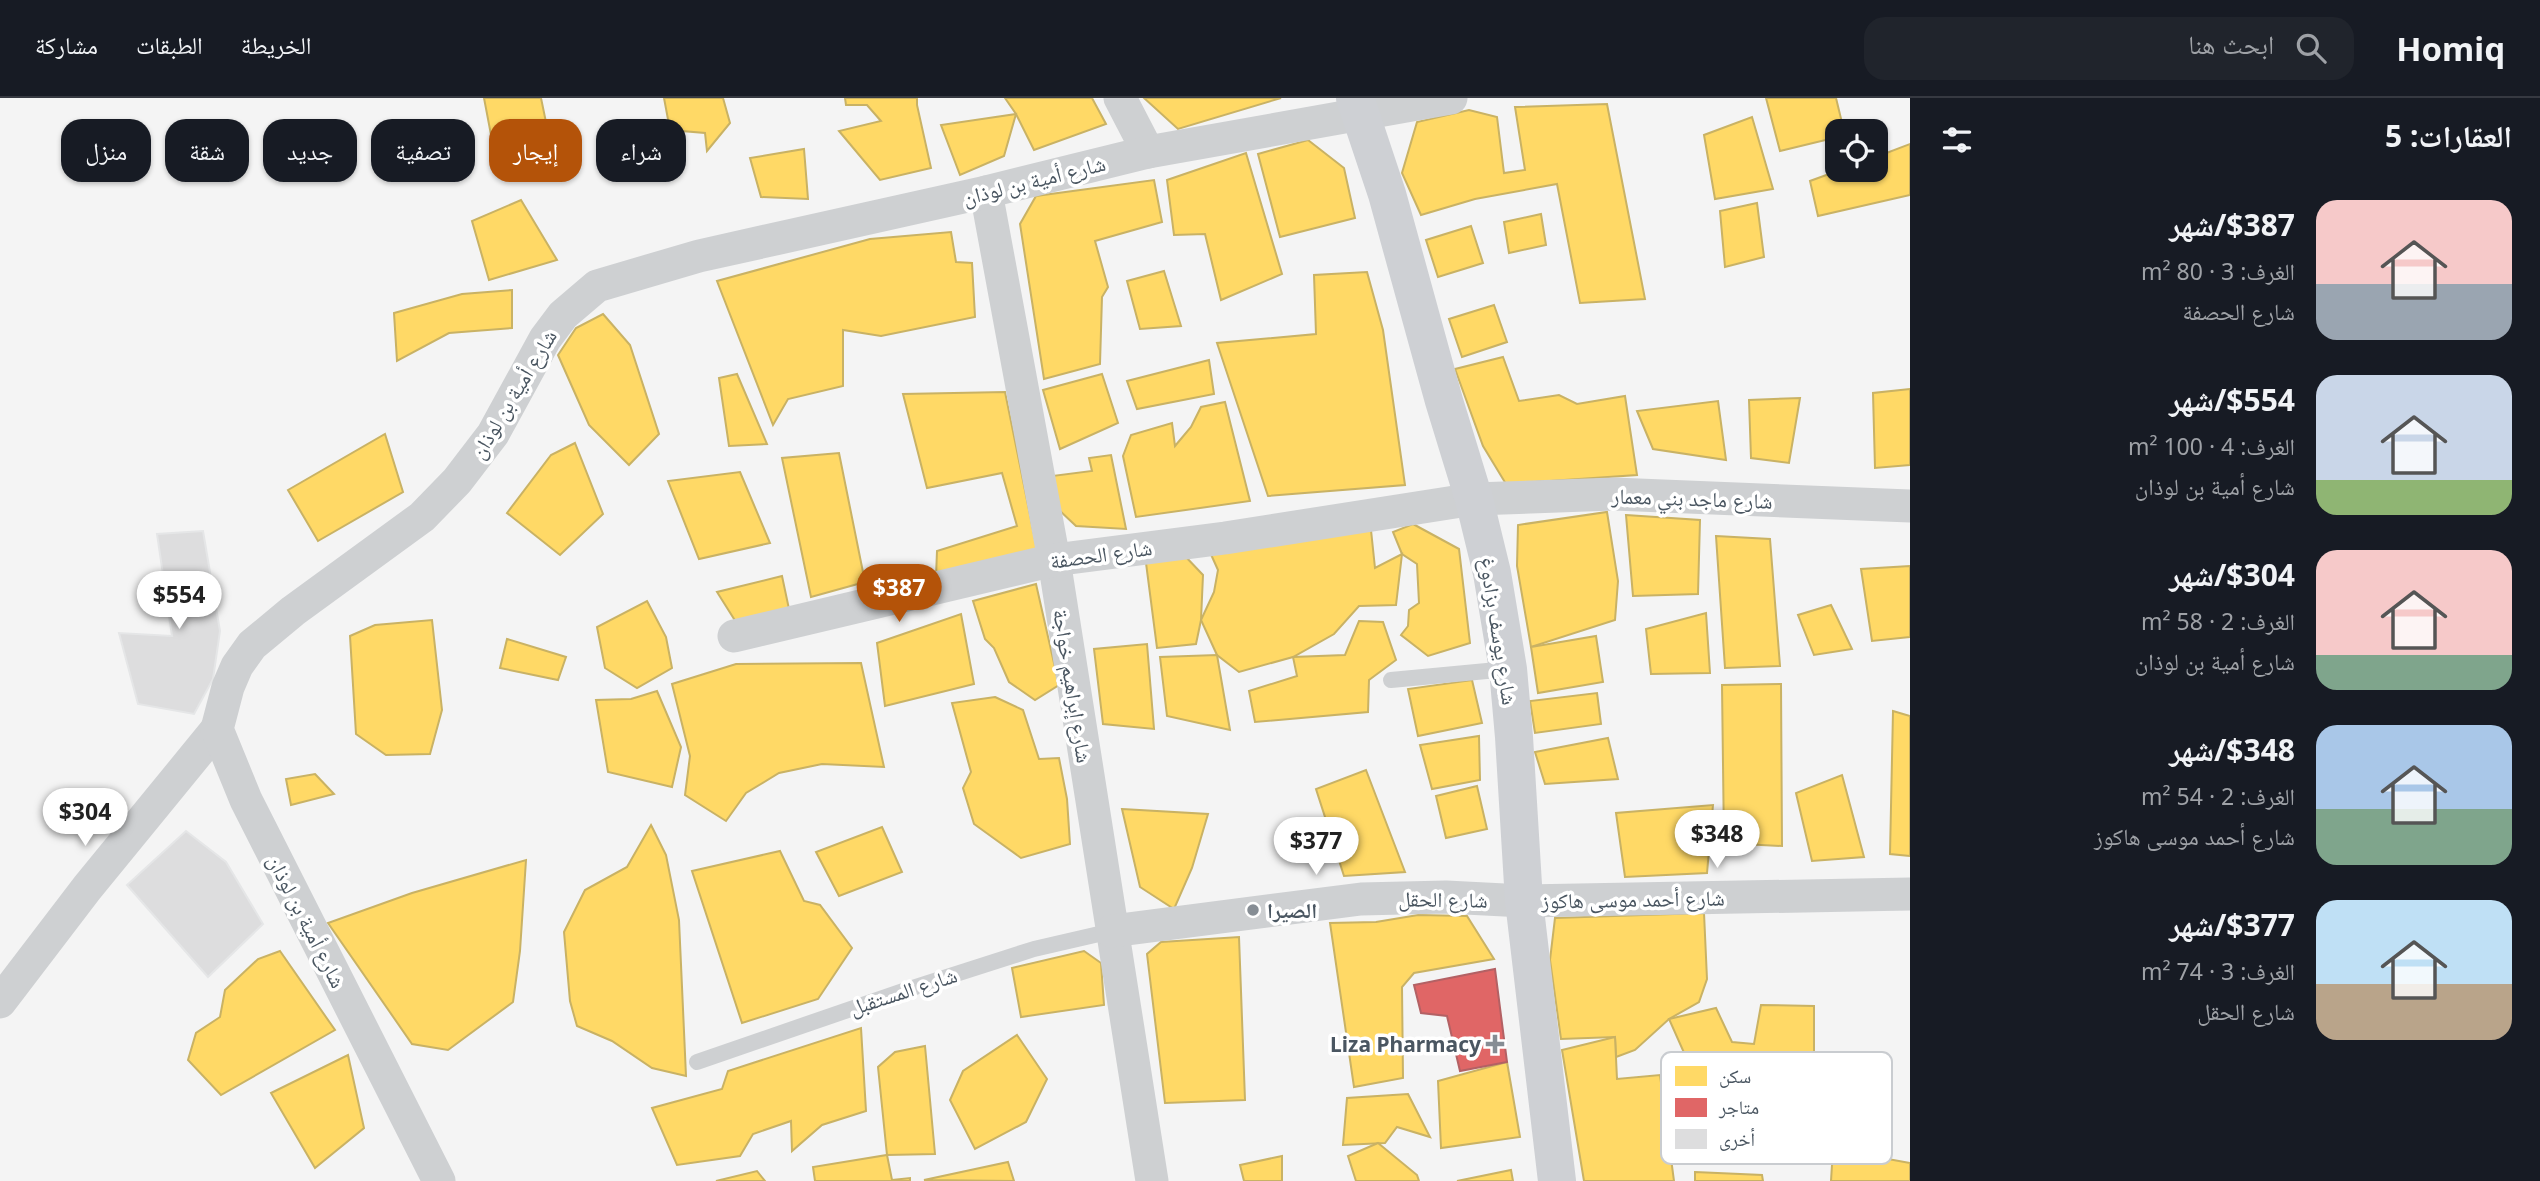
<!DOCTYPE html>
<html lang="ar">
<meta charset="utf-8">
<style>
body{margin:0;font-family:"Noto Sans","Noto Naskh Arabic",sans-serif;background:#20242c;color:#f1f3f6;direction:rtl;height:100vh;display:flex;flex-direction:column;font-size:26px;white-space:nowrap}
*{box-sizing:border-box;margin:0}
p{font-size:23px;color:#9ea1a6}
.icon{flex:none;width:38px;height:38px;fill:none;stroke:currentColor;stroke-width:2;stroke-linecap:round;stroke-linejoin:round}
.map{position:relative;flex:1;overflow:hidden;direction:ltr}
.panel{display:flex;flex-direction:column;background:#171b24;width:630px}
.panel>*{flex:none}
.top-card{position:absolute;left:21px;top:21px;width:665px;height:63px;direction:rtl;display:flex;gap:14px}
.controls{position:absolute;left:1825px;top:21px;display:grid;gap:14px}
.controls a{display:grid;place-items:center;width:63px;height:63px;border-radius:14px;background:#171b24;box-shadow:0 2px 5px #0004;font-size:35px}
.price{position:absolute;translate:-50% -60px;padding:0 16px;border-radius:24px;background:#fff;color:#222;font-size:23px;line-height:46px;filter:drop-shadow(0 2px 4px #0008)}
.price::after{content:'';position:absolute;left:50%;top:42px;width:21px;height:16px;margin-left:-10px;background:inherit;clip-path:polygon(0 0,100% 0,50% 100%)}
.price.on{background:#b45309;color:#fff}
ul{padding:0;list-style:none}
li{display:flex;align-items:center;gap:21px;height:175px;padding:0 28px}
li span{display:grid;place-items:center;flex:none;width:196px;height:140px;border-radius:21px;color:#555}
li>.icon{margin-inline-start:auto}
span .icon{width:84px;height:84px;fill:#fffc;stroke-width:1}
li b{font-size:30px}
h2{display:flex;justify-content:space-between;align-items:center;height:84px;padding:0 28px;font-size:30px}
.tag{padding:0 24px;border-radius:21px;background:#171b24;box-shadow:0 2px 5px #0004;font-size:24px;line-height:63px}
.tag.on{background:#b45309;color:#fff}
header{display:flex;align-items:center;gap:42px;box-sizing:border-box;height:98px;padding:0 35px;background:#171b24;border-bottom:2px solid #363941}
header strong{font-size:33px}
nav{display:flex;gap:38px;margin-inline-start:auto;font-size:24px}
.search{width:490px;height:63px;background:#20242c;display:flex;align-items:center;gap:18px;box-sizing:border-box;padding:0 24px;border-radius:21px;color:#9ea1a6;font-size:26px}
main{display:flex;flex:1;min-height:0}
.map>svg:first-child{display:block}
.homes{fill:#ffd966;stroke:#c9b264;stroke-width:2}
.shops{fill:#e06666;stroke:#b36164;stroke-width:2}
.building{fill:#ddddde;stroke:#e5e6e7;stroke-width:2}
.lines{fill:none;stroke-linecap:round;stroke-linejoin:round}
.service{stroke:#ced0d2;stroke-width:16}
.minor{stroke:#ced0d2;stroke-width:33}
.secondary{stroke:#ced0d4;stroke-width:38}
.poi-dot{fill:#868d94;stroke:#fff;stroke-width:2.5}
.labels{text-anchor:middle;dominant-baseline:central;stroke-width:7;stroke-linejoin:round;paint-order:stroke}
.street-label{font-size:21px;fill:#4a5661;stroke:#fff}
.poi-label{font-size:21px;font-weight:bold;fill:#4a5661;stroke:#fff;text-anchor:start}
.key{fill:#fff;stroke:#c9ccd0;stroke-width:2}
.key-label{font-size:19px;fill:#4a5661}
</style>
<header>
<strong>Homiq</strong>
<div class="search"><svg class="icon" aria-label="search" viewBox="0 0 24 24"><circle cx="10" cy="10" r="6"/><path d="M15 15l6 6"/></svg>ابحث هنا</div>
<nav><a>الخريطة</a><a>الطبقات</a><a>مشاركة</a></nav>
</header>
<main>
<section class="panel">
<h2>العقارات: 5<svg class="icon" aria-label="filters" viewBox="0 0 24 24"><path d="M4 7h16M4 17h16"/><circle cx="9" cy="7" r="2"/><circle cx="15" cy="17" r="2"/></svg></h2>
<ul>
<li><span style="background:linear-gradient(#f6c9c9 60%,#9aa5b1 0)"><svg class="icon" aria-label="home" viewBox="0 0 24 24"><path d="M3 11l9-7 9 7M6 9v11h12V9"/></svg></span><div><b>$387/شهر</b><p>الغرف: 3 · 80 m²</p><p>شارع الحصفة</p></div></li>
<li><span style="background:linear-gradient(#c9d6e8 75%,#8fb573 0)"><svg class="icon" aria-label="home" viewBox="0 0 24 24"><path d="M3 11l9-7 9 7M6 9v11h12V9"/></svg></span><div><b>$554/شهر</b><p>الغرف: 4 · 100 m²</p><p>شارع أمية بن لوذان</p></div></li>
<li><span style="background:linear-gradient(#f6c9c9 75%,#7fa58c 0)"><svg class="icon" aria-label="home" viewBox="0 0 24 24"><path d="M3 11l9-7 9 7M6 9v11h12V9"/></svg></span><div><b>$304/شهر</b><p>الغرف: 2 · 58 m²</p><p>شارع أمية بن لوذان</p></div></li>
<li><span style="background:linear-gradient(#a9c7e8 60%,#7fa58c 0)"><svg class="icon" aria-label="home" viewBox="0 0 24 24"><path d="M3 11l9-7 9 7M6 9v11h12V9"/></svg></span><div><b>$348/شهر</b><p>الغرف: 2 · 54 m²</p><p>شارع أحمد موسى هاكوز</p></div></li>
<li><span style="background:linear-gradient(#bfe0f5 60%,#b9a48a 0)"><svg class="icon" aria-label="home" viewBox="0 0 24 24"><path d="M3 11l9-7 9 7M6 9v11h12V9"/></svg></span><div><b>$377/شهر</b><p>الغرف: 3 · 74 m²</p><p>شارع الحقل</p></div></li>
</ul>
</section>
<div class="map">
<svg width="1910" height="1083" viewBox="0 0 1910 1083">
<rect width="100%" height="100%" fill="#f4f4f4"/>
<g class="homes">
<polygon points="484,0 541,0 553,58 499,79"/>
<polygon points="664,0 723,0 730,25 707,53 705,35 670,32"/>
<polygon points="845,0 917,0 917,7 931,70 880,82 839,33 881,23 867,7 846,7"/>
<polygon points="1005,0 1092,0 1106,26 1034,52 1016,16"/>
<polygon points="1144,0 1281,0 1178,31"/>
<polygon points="1766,0 1836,0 1844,33 1838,33 1838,39 1780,53"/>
<polygon points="1607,6 1645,201 1580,205 1557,86 1475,101 1421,117 1402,75 1417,24 1469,12 1497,19 1504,75 1525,72 1515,9"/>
<polygon points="1016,16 1004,58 960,77 941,27"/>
<polygon points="1752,19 1773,91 1715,101 1704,37"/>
<polygon points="1308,42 1344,70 1355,120 1280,139 1258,56"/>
<polygon points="1910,46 1910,97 1818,118 1810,83 1840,72 1876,72 1876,59"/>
<polygon points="804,51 808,101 761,99 750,60"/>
<polygon points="1246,55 1282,176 1221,202 1205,136 1174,137 1167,82"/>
<polygon points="1154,82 1162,124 1095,143 1108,189 1102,199 1100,266 1044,281 1020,126 1036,98"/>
<polygon points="521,102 557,162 489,182 472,123"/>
<polygon points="1757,105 1764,159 1725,169 1720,113"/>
<polygon points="1541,116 1546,147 1509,155 1504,124"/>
<polygon points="1471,128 1483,165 1438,179 1426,142"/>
<polygon points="951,134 956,164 972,165 975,219 881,238 843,232 843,288 788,301 773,327 717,183 870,141"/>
<polygon points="1164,173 1181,228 1140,231 1127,183"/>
<polygon points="1367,174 1383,232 1405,387 1268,398 1217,245 1316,236 1314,177"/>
<polygon points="512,192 512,230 449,235 397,263 394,215 462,196"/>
<polygon points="1494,207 1507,244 1462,259 1449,221"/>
<polygon points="603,216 630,247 659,336 629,367 589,327 558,257 576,230"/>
<polygon points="1503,259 1519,303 1559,297 1577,306 1625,298 1637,377 1506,386 1483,348 1455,271"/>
<polygon points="1209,262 1214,296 1137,311 1127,283"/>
<polygon points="737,276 767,346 729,348 719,280"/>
<polygon points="1102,276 1118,325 1060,351 1043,292"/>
<polygon points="1910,291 1910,367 1875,370 1873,295"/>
<polygon points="1005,294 1037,451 936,479 937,453 1017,428 1002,375 927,390 903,296"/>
<polygon points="1800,300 1789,365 1751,360 1749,302"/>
<polygon points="1718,303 1726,362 1653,351 1637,313"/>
<polygon points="1225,304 1250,403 1136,419 1123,358 1131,337 1172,325 1175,348 1191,329 1201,309"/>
<polygon points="385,336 403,394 318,443 288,392"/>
<polygon points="575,345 603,416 560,457 507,415 551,357"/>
<polygon points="839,355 865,484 811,499 782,360"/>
<polygon points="1111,357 1126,431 1076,428 1059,412 1052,378 1092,373 1089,360"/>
<polygon points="740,374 770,445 699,461 668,383"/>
<polygon points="1607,414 1618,483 1615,522 1531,549 1517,468 1518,427"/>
<polygon points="1626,417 1700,422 1698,496 1633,498"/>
<polygon points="1413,426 1459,451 1470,545 1428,558 1401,537 1408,528 1409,512 1419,505 1417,466 1402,456 1393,434"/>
<polygon points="1371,432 1375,470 1402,456 1396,507 1359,508 1334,536 1293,559 1239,574 1217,557 1201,522 1214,494 1218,472 1209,452"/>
<polygon points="1716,438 1770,441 1780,568 1725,570"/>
<polygon points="1184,457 1203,477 1201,522 1196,546 1157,550 1146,465"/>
<polygon points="1910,468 1910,539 1872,543 1861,471"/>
<polygon points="782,478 789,511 736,524 717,494"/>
<polygon points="1036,486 1059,587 1035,602 1009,584 994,550 985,541 973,503"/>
<polygon points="647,503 666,539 672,570 637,590 605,570 597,529"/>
<polygon points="1831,507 1852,551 1814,557 1798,517"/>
<polygon points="1706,515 1710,575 1651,576 1646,531"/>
<polygon points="961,516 974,586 885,608 877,545"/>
<polygon points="432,522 442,612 430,656 386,657 356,636 350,538 375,527"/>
<polygon points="1359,523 1383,524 1396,562 1369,582 1368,614 1255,624 1249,593 1297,578 1293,559 1345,557"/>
<polygon points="1596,538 1603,584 1538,595 1531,549"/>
<polygon points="507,541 566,559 558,582 500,570"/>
<polygon points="1147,546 1154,631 1103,626 1094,551"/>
<polygon points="1217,557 1230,632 1167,618 1160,559"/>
<polygon points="861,565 884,669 822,666 779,675 746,695 726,723 685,697 690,658 672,586 736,566"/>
<polygon points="1472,582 1482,625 1418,638 1408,591"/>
<polygon points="1781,586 1782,748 1724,745 1722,587"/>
<polygon points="657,593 681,649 672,689 608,674 596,602 631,601"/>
<polygon points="1597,595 1601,626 1535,635 1530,603"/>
<polygon points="995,599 1023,612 1039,661 1059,660 1067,701 1070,746 1021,760 974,726 963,690 971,674 952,605"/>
<polygon points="1893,613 1910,618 1910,758 1890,756"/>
<polygon points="1479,638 1480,682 1432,691 1420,647"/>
<polygon points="1608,640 1618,681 1545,686 1535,654"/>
<polygon points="1366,672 1405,774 1344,778 1316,691"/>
<polygon points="315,676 334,696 291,707 286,681"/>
<polygon points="1842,677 1864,759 1812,763 1796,695"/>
<polygon points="1477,688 1487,731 1446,740 1436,698"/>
<polygon points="1713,707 1707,775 1625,779 1616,715"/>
<polygon points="1122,711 1208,716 1192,770 1174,811 1140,789"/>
<polygon points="651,727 666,757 679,822 686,978 652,970 612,943 577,928 570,903 564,834 585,792 627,769"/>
<polygon points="882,729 902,774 839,798 816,754"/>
<polygon points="780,753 804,803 820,807 852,850 818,901 742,925 692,773"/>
<polygon points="526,762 520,853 513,904 448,952 412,946 328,825 412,795"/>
<polygon points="1704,815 1707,881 1699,904 1669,921 1635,952 1616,959 1615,939 1561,941 1550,862 1555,820"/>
<polygon points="1418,817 1467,818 1494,861 1414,875 1402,889 1403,980 1354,989 1330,825 1376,824"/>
<polygon points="1239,839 1245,1002 1165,1005 1147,856 1161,844"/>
<polygon points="280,853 335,932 221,997 188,962 196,935 220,919 225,892 258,861"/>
<polygon points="1084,853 1101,865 1104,907 1021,919 1012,870"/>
<polygon points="1761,907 1814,908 1814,969 1693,975 1669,921 1716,910 1732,944 1754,946"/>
<polygon points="861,930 866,1013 822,1027 792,1053 791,1023 753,1036 740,1058 677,1067 652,1010 722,991 728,973"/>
<polygon points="1017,937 1047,981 1026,1024 975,1051 950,1002 963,973"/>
<polygon points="1615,939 1617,981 1660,977 1674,1083 1584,1083 1562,952"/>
<polygon points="925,948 935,1056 887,1057 878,969 895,954"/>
<polygon points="348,957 364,1030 315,1070 271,995"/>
<polygon points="1507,964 1520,1039 1441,1050 1438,983"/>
<polygon points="1731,978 1784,983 1776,1066 1688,1059 1673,997"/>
<polygon points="1408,996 1430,1039 1397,1029 1385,1045 1343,1047 1347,1000"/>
<polygon points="1378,1045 1417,1077 1419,1083 1356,1083 1348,1058"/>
<polygon points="1833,1051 1910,1065 1910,1083 1831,1083"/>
<polygon points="887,1057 892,1082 910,1080 910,1083 815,1083 813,1069"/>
<polygon points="1282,1058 1282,1083 1244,1083 1240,1067"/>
<polygon points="1008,1064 1014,1083 924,1082"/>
<polygon points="1511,1072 1513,1083 1457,1083"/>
<polygon points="757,1073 765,1083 716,1083"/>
<polygon points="1695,1074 1762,1077 1763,1083 1695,1083"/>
</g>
<polygon class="shops" points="1495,871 1507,964 1460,973 1447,918 1421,915 1414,887"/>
<g class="building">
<polygon points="203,433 220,533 213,581 194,616 138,606 119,535 172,538 157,436"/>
<polygon points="186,733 226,764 263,826 208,879 127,787"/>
</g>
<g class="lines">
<g class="service">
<polyline points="1391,582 1508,571"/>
<polyline points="697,964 903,893 1034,851 1112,833"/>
</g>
<g class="minor">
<polyline points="1120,0 1148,54"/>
<polyline points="986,94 1054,462 1152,1083"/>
<polyline points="734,538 1054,462 1225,440 1474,401 1614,396 1910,408"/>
<polyline points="1112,833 1361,801 1446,799 1524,803 1910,796"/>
<polyline points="0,904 87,790 217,631"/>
<polyline points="439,1083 246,702 217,631 228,589 237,568 252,547 293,513 422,419 457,383 493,336 545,241 563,217 597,188 699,158 986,94 1148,54 1451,0"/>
</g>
<polyline class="secondary" points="1355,0 1387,96 1444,303 1474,401 1492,475 1508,571 1514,639 1524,803 1557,1083"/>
</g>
<g class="poi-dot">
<circle cx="1253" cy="812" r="7"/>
<path d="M1491.5 935.5h7v7h7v7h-7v7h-7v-7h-7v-7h7z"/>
</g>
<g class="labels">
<g class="street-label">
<text transform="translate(1034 82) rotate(-14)">شارع أمية بن لوذان</text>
<text transform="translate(513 296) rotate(-59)">شارع أمية بن لوذان</text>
<text transform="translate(1692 400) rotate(2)">شارع ماجد بني معمار</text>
<text transform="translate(1101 456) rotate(-8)">شارع الحصفة</text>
<text transform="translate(1499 533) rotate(81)">شارع يوسف بزادوغ</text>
<text transform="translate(1073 588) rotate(81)">شارع إبراهيم خواجة</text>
<text transform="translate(1443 801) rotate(1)">شارع الحقل</text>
<text transform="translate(1633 801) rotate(-1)">شارع أحمد موسى هاكوز</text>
<text transform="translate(307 823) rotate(63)">شارع أمية بن لوذان</text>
<text transform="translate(903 893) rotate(-18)">شارع المستقبل</text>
</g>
<g class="poi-label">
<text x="1267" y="812">الصيرا</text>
<text x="1481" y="946" text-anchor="end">Liza Pharmacy</text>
</g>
</g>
<rect x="1661" y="954" width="231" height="112" rx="10" class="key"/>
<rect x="1675" y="968" width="32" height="20" fill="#ffd966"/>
<rect x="1675" y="1000" width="32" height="19" fill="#e06666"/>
<rect x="1675" y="1031" width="32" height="20" fill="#ddddde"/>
<g class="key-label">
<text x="1719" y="985">سكن</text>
<text x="1719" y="1016">متاجر</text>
<text x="1719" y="1048">أخرى</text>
</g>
</svg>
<div class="controls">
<a><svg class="icon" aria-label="locate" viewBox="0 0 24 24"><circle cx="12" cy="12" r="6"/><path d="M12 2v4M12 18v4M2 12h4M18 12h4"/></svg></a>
</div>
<b class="price on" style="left:899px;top:526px">$387</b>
<b class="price" style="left:179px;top:533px">$554</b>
<b class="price" style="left:85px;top:750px">$304</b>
<b class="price" style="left:1717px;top:772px">$348</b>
<b class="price" style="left:1316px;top:779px">$377</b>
<div class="top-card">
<a class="tag">شراء</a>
<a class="tag on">إيجار</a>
<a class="tag">تصفية</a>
<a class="tag">جديد</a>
<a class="tag">شقة</a>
<a class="tag">منزل</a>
</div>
</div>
</main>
